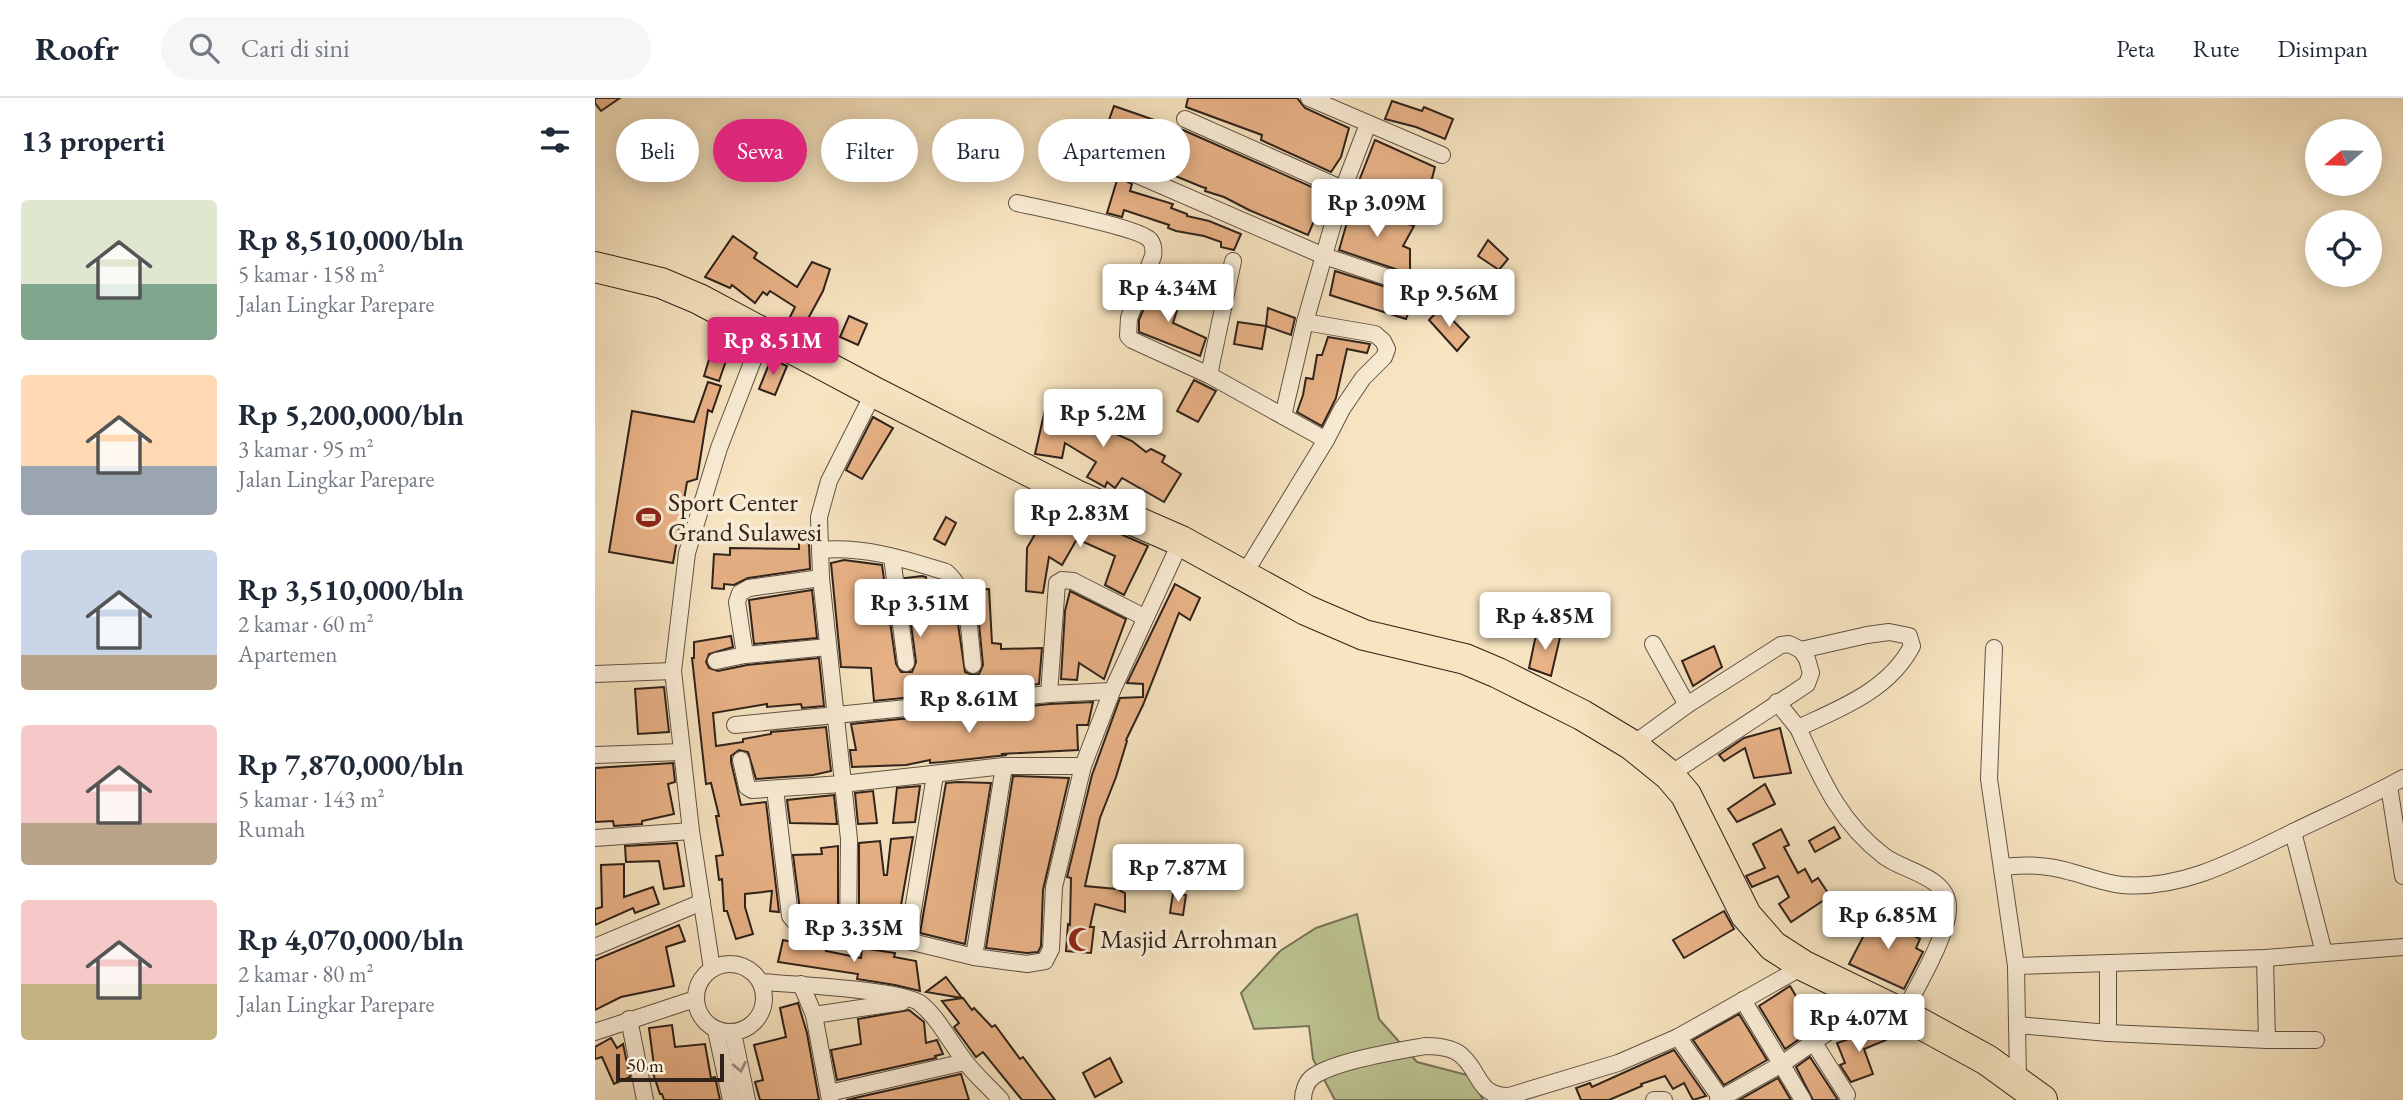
<!DOCTYPE html>
<html lang="id">
<meta charset="utf-8">
<style>
body{margin:0;font-family:"EB Garamond",serif;background:#f6f6f7;color:#1f2937;height:100vh;display:flex;flex-direction:column;font-size:26px;white-space:nowrap}
*{box-sizing:border-box;margin:0}
p{font-size:23px;color:#747a83}
.icon{flex:none;width:38px;height:38px;fill:none;stroke:currentColor;stroke-width:2;stroke-linecap:round;stroke-linejoin:round}
.map{position:relative;flex:1;overflow:hidden}
.side{display:flex;flex-direction:column;background:#fff;width:595px}
.side>*{flex:none}
.guide{position:absolute;left:21px;top:21px;width:665px;height:63px;display:flex;gap:14px}
.needle{width:46px;rotate:250deg}
.tools{position:absolute;left:1710px;top:21px;display:grid;gap:14px}
.tools a{display:grid;place-items:center;width:77px;height:77px;border-radius:50%;background:#fff;box-shadow:0 4px 18px #0003;font-size:35px}
.scale{position:absolute;left:21px;bottom:18px;width:108px;box-sizing:border-box;padding-left:7px;border:4px solid #2e221a;border-top:0;font-size:19px;line-height:24px;white-space:nowrap;color:#2e221a;-webkit-text-stroke:5px #faedd6;paint-order:stroke}
.price{position:absolute;translate:-50% -60px;padding:0 16px;border-radius:7px;background:#fff;color:#222;font-size:23px;line-height:46px;filter:drop-shadow(0 2px 4px #0008)}
.price::after{content:'';position:absolute;left:50%;top:42px;width:21px;height:16px;margin-left:-10px;background:inherit;clip-path:polygon(0 0,100% 0,50% 100%)}
.price.selected{background:#db2777;color:#fff}
ul{padding:0;list-style:none}
li{display:flex;align-items:center;gap:21px;height:175px;padding:0 21px}
li span{display:grid;place-items:center;flex:none;width:196px;height:140px;border-radius:7px;color:#555}
li>.icon{margin-inline-start:auto}
span .icon{width:84px;height:84px;fill:#fffc;stroke-width:1}
li b{font-size:30px}
h2{display:flex;justify-content:space-between;align-items:center;height:84px;padding:0 21px;font-size:30px}
.tag{padding:0 24px;border-radius:32px;background:#fff;box-shadow:0 4px 18px #0003;font-size:24px;line-height:63px}
.tag.selected{background:#db2777;color:#fff}
header{display:flex;align-items:center;gap:42px;box-sizing:border-box;height:98px;padding:0 35px;background:#fff;border-bottom:2px solid #e0e1e3}
header strong{font-size:33px}
nav{display:flex;gap:38px;margin-inline-start:auto;font-size:24px}
.search{width:490px;height:63px;background:#f6f6f7;display:flex;align-items:center;gap:18px;box-sizing:border-box;padding:0 24px;border-radius:38px;color:#747a83;font-size:26px}
main{display:flex;flex:1;min-height:0}
.map>svg:first-child{display:block}
.green{fill:#bdc492;stroke:#767356;stroke-width:2}
.building{fill:#e9b287;stroke:#2e221a;stroke-width:2}
.lines{fill:none;stroke-linecap:round;stroke-linejoin:round}
.street-casing{stroke:#605244;stroke-width:18}
.highway-casing{stroke:#2e221a;stroke-width:32}
.street{stroke:#faedd6;stroke-width:16}
.highway{stroke:#f7e4c0;stroke-width:30}
.oneway{stroke:#9e9281}
.labels{text-anchor:middle;dominant-baseline:central;stroke-width:7;stroke-linejoin:round;paint-order:stroke}
.poi-label{font-size:26px;fill:#2e221a;stroke:#faedd6;text-anchor:start}
</style>
<header>
<strong>Roofr</strong>
<div class="search"><svg class="icon" aria-label="search" viewBox="0 0 24 24"><circle cx="10" cy="10" r="6"/><path d="M15 15l6 6"/></svg>Cari di sini</div>
<nav><a>Peta</a><a>Rute</a><a>Disimpan</a></nav>
</header>
<main>
<section class="side">
<h2>13 properti<svg class="icon" aria-label="filters" viewBox="0 0 24 24"><path d="M4 7h16M4 17h16"/><circle cx="9" cy="7" r="2"/><circle cx="15" cy="17" r="2"/></svg></h2>
<ul>
<li><span style="background:linear-gradient(#dfe7d0 60%,#7fa58c 0)"><svg class="icon" aria-label="home" viewBox="0 0 24 24"><path d="M3 11l9-7 9 7M6 9v11h12V9"/></svg></span><div><b>Rp 8,510,000/bln</b><p>5 kamar · 158 m²</p><p>Jalan Lingkar Parepare</p></div></li>
<li><span style="background:linear-gradient(#ffd9b3 65%,#9aa5b1 0)"><svg class="icon" aria-label="home" viewBox="0 0 24 24"><path d="M3 11l9-7 9 7M6 9v11h12V9"/></svg></span><div><b>Rp 5,200,000/bln</b><p>3 kamar · 95 m²</p><p>Jalan Lingkar Parepare</p></div></li>
<li><span style="background:linear-gradient(#c9d6e8 75%,#b9a48a 0)"><svg class="icon" aria-label="home" viewBox="0 0 24 24"><path d="M3 11l9-7 9 7M6 9v11h12V9"/></svg></span><div><b>Rp 3,510,000/bln</b><p>2 kamar · 60 m²</p><p>Apartemen</p></div></li>
<li><span style="background:linear-gradient(#f6c9c9 70%,#b9a48a 0)"><svg class="icon" aria-label="home" viewBox="0 0 24 24"><path d="M3 11l9-7 9 7M6 9v11h12V9"/></svg></span><div><b>Rp 7,870,000/bln</b><p>5 kamar · 143 m²</p><p>Rumah</p></div></li>
<li><span style="background:linear-gradient(#f6c9c9 60%,#c2b280 0)"><svg class="icon" aria-label="home" viewBox="0 0 24 24"><path d="M3 11l9-7 9 7M6 9v11h12V9"/></svg></span><div><b>Rp 4,070,000/bln</b><p>2 kamar · 80 m²</p><p>Jalan Lingkar Parepare</p></div></li>
</ul>
</section>
<div class="map">
<svg width="1808" height="1002" viewBox="0 0 1808 1002">
<rect width="100%" height="100%" fill="#f7e4c0"/>
<filter id="stains"><feTurbulence type="fractalNoise" baseFrequency=".00286" numOctaves="4"/><feColorMatrix values="0 0 0 0 .2 0 0 0 0 .09 0 0 0 0 .02 0 0 0 .5 -.17"/></filter>
<radialGradient id="worn" r=".72"><stop offset=".6" stop-color="#630" stop-opacity="0"/><stop offset="1" stop-color="#630" stop-opacity=".3"/></radialGradient>
<polygon class="green" points="762,816 784,921 822,964 876,978 888,1002 740,1002 718,961 714,928 659,931 646,895 685,853 721,830"/>
<g class="building">
<polygon points="0,0 25,0 6,13 0,5"/>
<polygon points="593,0 702,0 710,10 754,30 746,59 736,74 666,42 667,37 591,9"/>
<polygon points="797,3 827,13 829,9 858,21 850,41 821,29 790,21"/>
<polygon points="519,8 588,32 735,97 729,118 722,116 713,137 654,112 629,99 610,93 611,90 607,89 522,54 533,32 514,22"/>
<polygon points="780,42 840,69 829,111 764,83"/>
<polygon points="523,79 537,86 535,93 578,106 576,110 592,116 592,118 614,123 646,136 639,152 626,149 626,144 609,138 581,133 573,130 574,127 529,112 527,119 512,115"/>
<polygon points="757,107 819,128 808,148 815,151 815,176 744,152"/>
<polygon points="138,138 162,155 159,160 202,189 217,164 235,171 228,193 208,230 193,223 200,209 175,193 172,197 168,194 160,205 137,187 135,190 110,179"/>
<polygon points="893,142 913,161 904,172 883,158"/>
<polygon points="740,173 820,198 811,221 735,197"/>
<polygon points="556,193 585,203 578,225 611,240 605,258 544,234 544,222"/>
<polygon points="673,210 700,220 696,237 671,228"/>
<polygon points="846,210 874,239 862,253 834,222"/>
<polygon points="254,218 272,226 263,247 245,239"/>
<polygon points="643,224 671,228 667,251 639,246"/>
<polygon points="733,239 775,246 772,255 752,251 741,300 727,328 702,314 708,297 711,280 718,281 722,257 727,257"/>
<polygon points="116,255 132,260 124,283 109,278"/>
<polygon points="176,261 192,268 180,297 164,291"/>
<polygon points="599,282 621,293 603,324 582,313"/>
<polygon points="113,284 126,288 117,314 113,312 102,381 92,384 78,465 14,454 37,313 99,324"/>
<polygon points="454,294 480,300 478,308 515,329 514,333 537,343 551,354 556,351 570,358 567,364 586,376 569,404 527,380 520,390 512,384 510,389 492,379 501,364 470,345 467,360 440,356"/>
<polygon points="278,319 298,330 267,381 251,372"/>
<polygon points="458,405 494,426 496,423 553,448 529,497 510,487 520,458 482,441 467,467 454,459 448,495 431,493 432,450"/>
<polygon points="351,419 361,425 350,447 339,441"/>
<polygon points="204,444 214,445 215,471 153,480 139,487 129,486 129,491 117,490 119,456 135,457 135,450 204,451"/>
<polygon points="249,462 287,467 301,566 306,574 317,574 321,564 310,480 327,478 331,479 332,493 351,490 356,498 362,519 370,574 378,577 384,576 388,567 383,515 376,492 394,491 397,545 406,546 406,551 447,550 444,586 279,603 276,570 246,569 236,465"/>
<polygon points="580,486 605,500 595,522 584,515 548,607 531,642 532,643 521,679 505,720 490,788 522,791 530,795 530,814 500,806 495,829 499,829 496,855 471,853 473,826 475,827 476,780 472,779 497,677 525,600 548,599 548,586 532,585"/>
<polygon points="217,492 222,540 159,546 154,502"/>
<polygon points="475,493 531,521 509,581 484,565 482,582 466,581 470,513"/>
<polygon points="976,508 1001,508 994,537 974,536"/>
<polygon points="942,532 966,535 956,578 934,570"/>
<polygon points="136,538 138,549 114,556 111,564 114,570 123,573 152,567 224,560 229,608 207,610 206,606 172,609 172,606 118,615 121,648 148,644 148,641 176,636 176,634 231,629 236,673 218,677 161,681 153,654 144,652 136,658 136,664 146,707 171,704 184,814 175,813 177,793 150,796 150,809 158,836 141,841 132,813 129,813 127,781 124,782 121,758 128,757 121,718 124,718 116,685 111,686 97,560 99,560 99,544"/>
<polygon points="1119,548 1127,569 1098,588 1087,563"/>
<polygon points="69,589 74,634 43,636 40,591"/>
<polygon points="498,604 493,627 482,627 483,652 406,656 412,657 348,664 335,665 335,662 311,667 257,669 255,652 261,652 256,626 455,606"/>
<polygon points="1185,630 1196,675 1159,680 1150,650 1129,663 1124,657 1149,640"/>
<polygon points="78,665 80,684 73,686 79,716 47,723 47,726 19,728 18,723 0,724 0,670"/>
<polygon points="418,678 474,680 448,792 446,848 443,854 432,855 391,850"/>
<polygon points="363,684 396,685 370,846 325,835 351,685"/>
<polygon points="1170,686 1180,706 1142,724 1133,711"/>
<polygon points="325,688 320,724 298,725 302,690"/>
<polygon points="278,693 282,725 263,726 260,695"/>
<polygon points="239,697 242,726 195,725 192,702"/>
<polygon points="1239,729 1245,740 1220,754 1214,743"/>
<polygon points="1186,731 1194,747 1189,749 1203,775 1210,771 1217,784 1223,780 1235,798 1196,824 1184,806 1194,799 1183,778 1157,789 1151,778 1170,770 1158,746"/>
<polygon points="318,739 302,830 264,828 264,745 285,743 289,777 292,777 296,741"/>
<polygon points="82,745 89,788 69,791 64,763 31,764 30,748"/>
<polygon points="243,748 243,826 226,824 226,815 205,812 198,757 227,756 226,750"/>
<polygon points="29,766 29,799 58,789 64,806 40,815 38,810 0,827 0,811 7,809 6,767"/>
<polygon points="578,795 591,797 588,817 575,815"/>
<polygon points="1283,810 1304,821 1300,828 1325,841 1321,850 1328,854 1309,891 1254,866"/>
<polygon points="1129,813 1139,831 1089,860 1078,842"/>
<polygon points="84,827 90,843 71,849 79,888 26,899 0,912 0,862"/>
<polygon points="188,842 211,847 211,844 232,846 231,853 266,860 267,850 300,855 299,859 321,863 325,893 300,887 262,881 263,876 183,864"/>
<polygon points="351,879 367,900 331,894"/>
<polygon points="1195,888 1213,919 1238,902 1243,904 1248,911 1190,951 1164,908"/>
<polygon points="368,900 377,912 379,910 397,929 400,927 425,961 428,959 460,1002 427,1002 388,954 381,959 359,929 364,925 347,903"/>
<polygon points="203,905 212,935 224,1002 165,1002 160,984 168,982 159,947 191,939 185,910"/>
<polygon points="314,912 329,924 331,945 342,942 348,956 340,958 341,960 242,982 236,952 266,946 263,921"/>
<polygon points="1144,916 1172,962 1129,987 1098,942"/>
<polygon points="77,927 80,949 110,946 116,980 120,979 125,1002 69,1002 67,996 65,996 58,975 60,975 54,930"/>
<polygon points="1286,930 1291,942 1269,951 1278,976 1256,984 1245,967 1250,965 1242,945"/>
<polygon points="16,940 22,950 28,946 35,979 19,986 7,959 0,961 0,949"/>
<polygon points="1079,952 1111,998 1098,1002 1089,985 1078,991 1070,978 1046,986 1047,988 1014,1002 986,1002 981,990 995,985 997,989"/>
<polygon points="1215,959 1243,1002 1218,1002 1201,969"/>
<polygon points="515,960 527,984 500,999 488,975"/>
<polygon points="366,976 374,1002 251,1002"/>
<polygon points="1183,980 1196,1002 1144,1002"/>
</g>
<g class="lines">
<defs>
<g id="street">
<polyline points="714,0 847,57"/>
<polyline points="590,21 748,91 822,118"/>
<polyline points="533,73 729,158 816,187"/>
<path d="M 422,105 C 444,110 545,130 555,142 C 559,147 559,152 558,158 L 534,220 L 533,238 L 537,242 L 614,277 L 731,342"/>
<polyline points="614,277 638,163"/>
<polyline points="688,318 710,224 748,91 773,26"/>
<path d="M 225,452 C 270,448 309,461 351,474 C 376,495 374,537 378,567"/>
<polyline points="297,459 311,565"/>
<polyline points="648,478 731,342 747,311 768,280 789,259 792,251 788,243 780,236 710,224"/>
<polyline points="1058,546 1092,607"/>
<polyline points="1399,550 1394,681 1421,868 1423,983"/>
<polyline points="150,557 142,504 145,495 154,490 226,480"/>
<polyline points="121,563 150,557 233,549"/>
<polyline points="0,576 78,573"/>
<polyline points="454,596 462,485 467,482 478,483 549,519"/>
<polyline points="1182,604 1203,630"/>
<polyline points="140,627 454,596 517,593"/>
<path d="M 1037,647 L 1092,607 L 1186,547 L 1194,546 L 1206,552 L 1272,537 L 1294,534 L 1314,538 L 1317,548 C 1294,592 1246,610 1203,630 C 1226,680 1244,724 1289,758 C 1308,773 1352,778 1353,808 C 1355,834 1320,892 1308,916"/>
<polyline points="0,657 87,654"/>
<polyline points="146,662 152,689 157,692 247,686 409,668 488,668"/>
<polyline points="1074,677 1212,586 1216,575 1212,561 1206,552"/>
<polyline points="1794,688 1808,778"/>
<polyline points="180,691 195,818 208,833 313,843 379,859 432,866 450,863 456,851 459,789 488,668 517,593 586,443"/>
<polyline points="1698,734 1729,855"/>
<polyline points="0,740 96,733"/>
<path d="M 1407,769 C 1430,766 1453,767 1476,774 C 1493,778 1509,785 1527,787 C 1589,792 1645,760 1698,734 C 1735,716 1772,700 1808,680"/>
<polyline points="253,837 254,741 226,480 224,419 234,383 279,294"/>
<polyline points="313,843 340,677"/>
<polyline points="0,849 107,804"/>
<polyline points="379,859 409,668"/>
<circle cx="135" cy="900" r="34"/>
<polyline points="1421,868 1670,860 1808,849"/>
<polyline points="117,871 96,733 78,573 92,455 124,350 169,234"/>
<path d="M 166,884 C 193,886 310,892 326,906 C 344,921 355,944 369,962 C 379,976 394,989 406,1002"/>
<polyline points="206,886 219,917 235,1002"/>
<polyline points="1148,902 1208,1002"/>
<polyline points="219,917 307,904"/>
<polyline points="34,921 50,1002"/>
<polyline points="1423,927 1513,935 1672,942 1670,860"/>
<polyline points="121,932 136,1002"/>
<polyline points="0,934 100,901"/>
<polyline points="138,935 152,1002"/>
<polyline points="1513,935 1513,866"/>
<polyline points="1083,939 1127,1002"/>
<polyline points="1672,942 1721,942"/>
<polyline points="1219,945 1252,997"/>
<polyline points="234,995 370,964"/>
<path d="M 708,1002 C 708,994 711,983 719,978 C 741,963 802,953 830,948 C 842,948 859,949 868,959 C 886,976 883,998 914,998 L 1023,965 L 1083,939 L 1209,868"/>
<polyline points="1059,1002 1069,1002"/>
<polyline points="1123,1002 1187,966 1278,903"/>
</g>
<polyline id="highway" points="0,169 66,185 104,201 279,294 483,398 586,443 711,512 769,537 870,561 903,575 987,617 1037,647 1074,677 1091,697 1151,817 1178,848 1209,868 1308,916 1392,962 1447,1002"/>
</defs>
<use href="#street" class="street-casing"/>
<use href="#highway" class="highway-casing"/>
<use href="#street" class="street"/>
<use href="#highway" class="highway"/>
</g>
<defs><path id="oneway-chevron" d="M-2-3.5L2.5 0L-2 3.5" fill="none" stroke-width="1.6" stroke-linecap="round" stroke-linejoin="round" transform="scale(1.75)"/></defs>
<use class="oneway" href="#oneway-chevron" transform="translate(145 969) rotate(78)"/>
<defs>
<symbol id="stadium-bare" viewBox="-9 -9 18 18"><path d="M0-5a6.5 5 0 1 0 0 10a6.5 5 0 1 0 0-10ZM-3.5-1.8h7v3.6h-7Z" fill="#8f2418" stroke="#faedd6" stroke-width="2.5" paint-order="stroke"/></symbol>
<symbol id="mosque-bare" viewBox="-9 -9 18 18"><path d="M3.5-4.9A6 6 0 1 0 3.5 4.9A5 5 0 1 1 3.5-4.9Z" fill="#8f2418" stroke="#faedd6" stroke-width="2.5" paint-order="stroke"/></symbol>
</defs>
<g fill-rule="evenodd">
<use href="#stadium-bare" x="36" y="402" width="35" height="35"/>
<use href="#mosque-bare" x="468" y="824" width="35" height="35"/>
</g>
<g class="labels">
<g class="poi-label">
<text x="73" y="404">Sport Center<tspan x="73" dy="30">Grand Sulawesi</tspan></text>
<text x="505" y="841">Masjid Arrohman</text>
</g>
</g>
<rect width="100%" height="100%" filter="url(#stains)"/>
<rect width="100%" height="100%" fill="url(#worn)"/>
</svg>
<div class="tools">
<a><svg class="needle" viewBox="-14 -14 28 28"><path d="M0-13l5 13h-10z" fill="#e53935"/><path d="M0 13l5-13h-10z" fill="#747a83"/></svg></a>
<a><svg class="icon" aria-label="locate" viewBox="0 0 24 24"><circle cx="12" cy="12" r="6"/><path d="M12 2v4M12 18v4M2 12h4M18 12h4"/></svg></a>
</div>
<div class="scale">50 m</div>
<b class="price" style="left:782px;top:141px">Rp 3.09M</b>
<b class="price" style="left:573px;top:226px">Rp 4.34M</b>
<b class="price" style="left:854px;top:231px">Rp 9.56M</b>
<b class="price selected" style="left:178px;top:279px">Rp 8.51M</b>
<b class="price" style="left:508px;top:351px">Rp 5.2M</b>
<b class="price" style="left:485px;top:451px">Rp 2.83M</b>
<b class="price" style="left:325px;top:541px">Rp 3.51M</b>
<b class="price" style="left:950px;top:554px">Rp 4.85M</b>
<b class="price" style="left:374px;top:637px">Rp 8.61M</b>
<b class="price" style="left:583px;top:806px">Rp 7.87M</b>
<b class="price" style="left:1293px;top:853px">Rp 6.85M</b>
<b class="price" style="left:259px;top:866px">Rp 3.35M</b>
<b class="price" style="left:1264px;top:956px">Rp 4.07M</b>
<div class="guide">
<a class="tag">Beli</a>
<a class="tag selected">Sewa</a>
<a class="tag">Filter</a>
<a class="tag">Baru</a>
<a class="tag">Apartemen</a>
</div>
</div>
</main>
